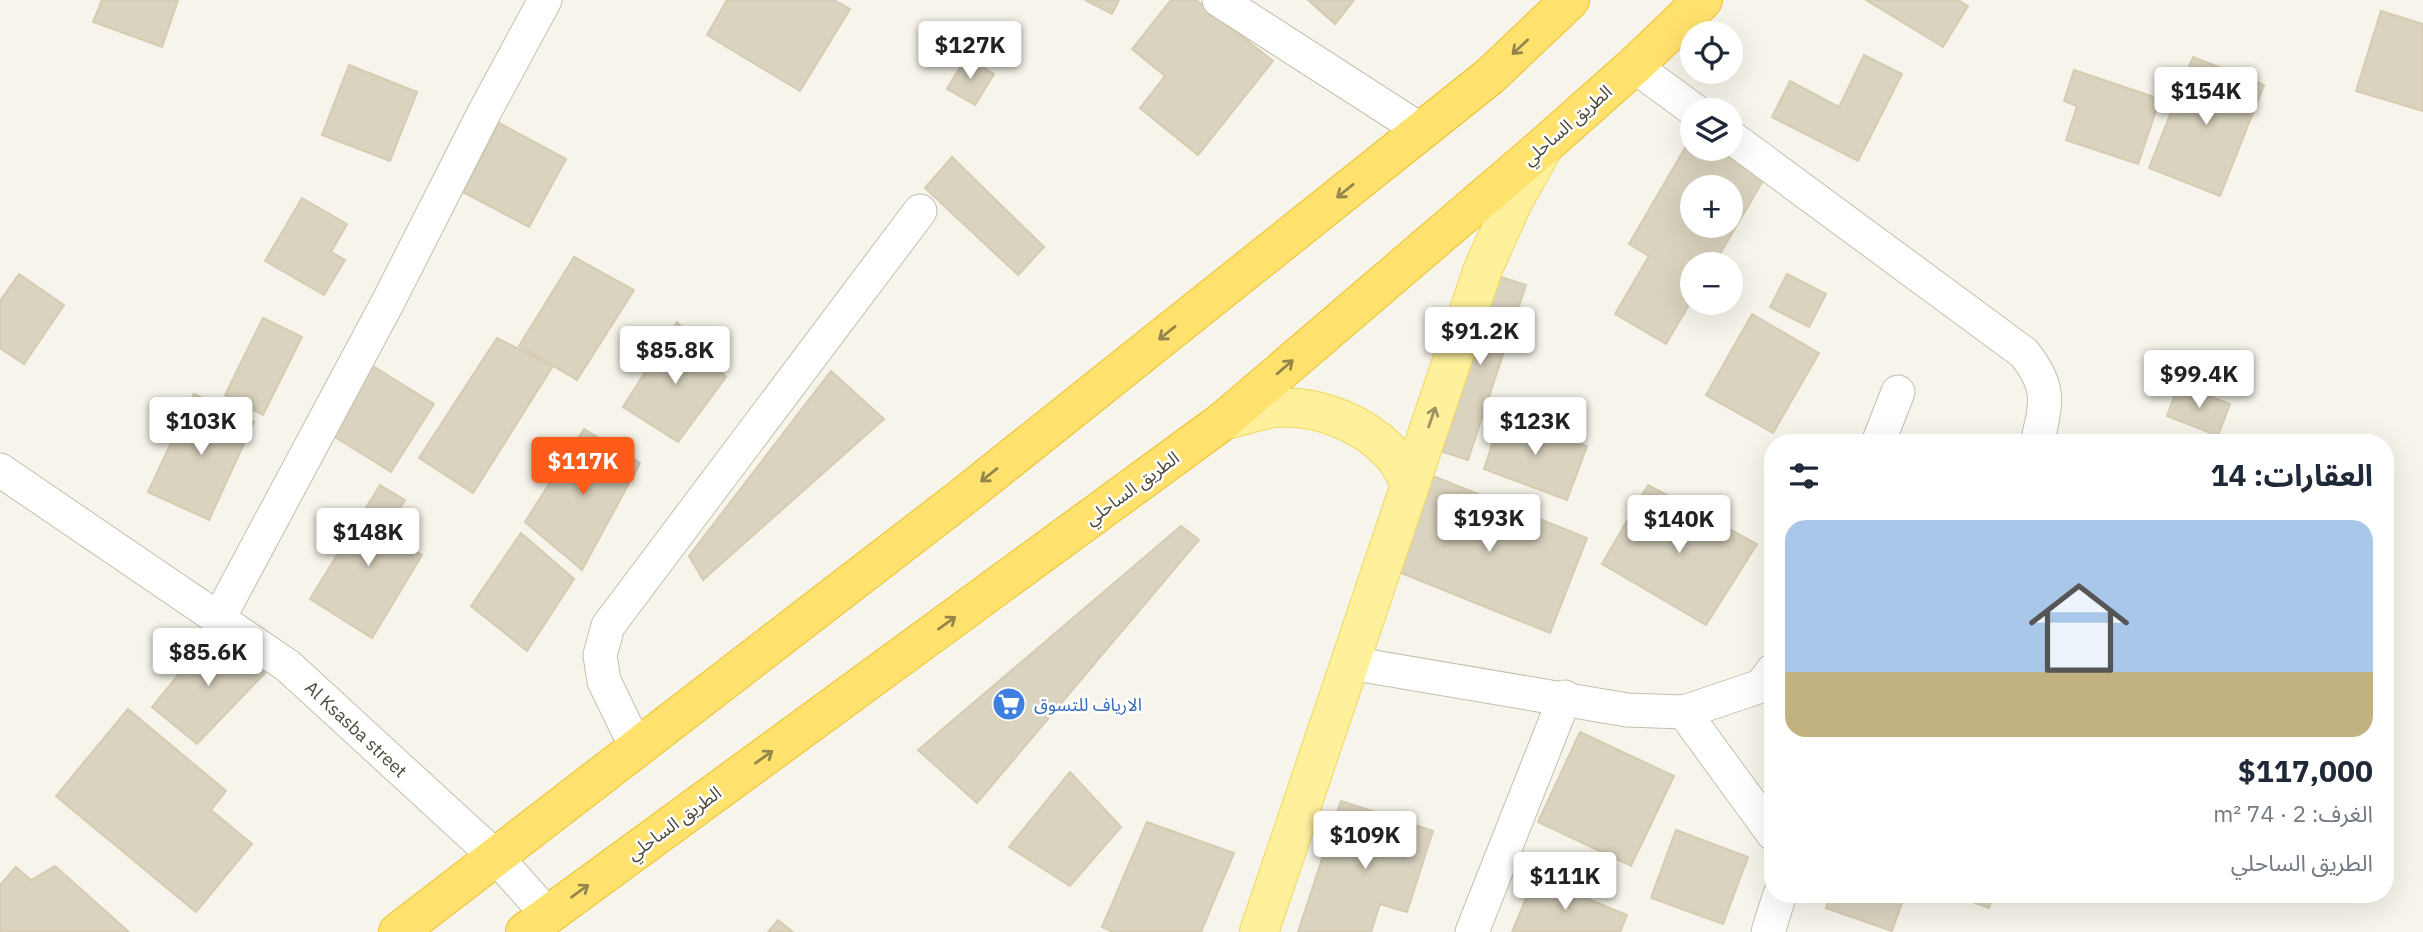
<!DOCTYPE html>
<html lang="ar">
<meta charset="utf-8">
<style>
body{margin:0;font-family:"IBM Plex Sans","Noto Sans Arabic",sans-serif;background:#f6f6f7;color:#1f2937;direction:rtl;height:100vh;display:flex;flex-direction:column;font-size:26px;white-space:nowrap}
*{box-sizing:border-box;margin:0}
p{font-size:23px;color:#747a83}
.icon{flex:none;width:38px;height:38px;fill:none;stroke:currentColor;stroke-width:2;stroke-linecap:round;stroke-linejoin:round}
.map{position:relative;flex:1;overflow:hidden;direction:ltr}
.details{position:absolute;left:1764px;top:434px;width:630px;height:469px;display:flex;flex-direction:column;background:#fff;border-radius:28px;box-shadow:0 7px 28px #0002;direction:rtl}
.details>*{flex:none}
.controls{position:absolute;left:1680px;top:21px;display:grid;gap:14px}
.controls a{display:grid;place-items:center;width:63px;height:63px;border-radius:50%;background:#fff;box-shadow:0 7px 28px #0002;font-size:35px}
.price{position:absolute;translate:-50% -60px;padding:0 16px;border-radius:7px;background:#fff;color:#222;font-size:23px;line-height:46px;filter:drop-shadow(0 2px 4px #0008)}
.price::after{content:'';position:absolute;left:50%;top:42px;width:21px;height:16px;margin-left:-10px;background:inherit;clip-path:polygon(0 0,100% 0,50% 100%)}
.price.current{background:#ff5b1a;color:#fff}
ul{padding:0;list-style:none}
li{display:grid;align-content:center;gap:14px;height:371px;padding:0 21px}
li+li{border-top:2px solid #e0e1e3}
li span{display:grid;place-items:center;height:217px;border-radius:21px;color:#555}
li>.icon{margin-inline-start:auto}
span .icon{width:126px;height:126px;fill:#fffc;stroke-width:1}
li b{font-size:30px}
h2{display:flex;justify-content:space-between;align-items:center;height:84px;padding:0 21px;font-size:30px}
.map>svg:first-child{display:block}
.building{fill:#dad3bf;stroke:#d5ccb1;stroke-width:2;fill-rule:evenodd}
.lines{fill:none;stroke-linecap:round;stroke-linejoin:round}
.street-casing{stroke:#c4bfac;stroke-width:35}
.primary-casing{stroke:#f0d85f;stroke-width:40}
.highway-casing{stroke:#eec12e;stroke-width:40}
.street{stroke:#fff;stroke-width:33}
.primary{stroke:#fff09c;stroke-width:38}
.highway{stroke:#ffe26e;stroke-width:38}
.oneway{stroke:#94854d}
.oneway2{stroke:#9d9364}
.labels{text-anchor:middle;dominant-baseline:central;stroke-width:5;stroke-linejoin:round;paint-order:stroke}
.street-label{font-size:18px;fill:#4c4737;stroke:#fff}
.shop-label{font-size:18px;fill:#366cbe;stroke:#fff;text-anchor:start}
</style>
<div class="map">
<svg width="2423" height="932" viewBox="0 0 2423 932">
<rect width="100%" height="100%" fill="#f7f5eb"/>
<g class="building">
<polygon points="102,0 178,0 162,47 93,22"/>
<polygon points="727,0 834,0 850,9 800,91 707,35"/>
<polygon points="1085,0 1119,0 1112,14"/>
<polygon points="1171,0 1196,0 1273,61 1198,155 1140,108 1165,76 1132,49"/>
<polygon points="1308,0 1354,0 1335,24"/>
<polygon points="1866,0 1958,0 1968,6 1943,47"/>
<polygon points="2381,11 2423,24 2423,111 2356,91"/>
<polygon points="1864,55 1902,74 1858,161 1772,117 1790,81 1839,107"/>
<polygon points="966,57 994,74 975,105 947,89"/>
<polygon points="2193,57 2264,85 2220,196 2149,168"/>
<polygon points="349,65 417,92 390,161 322,135"/>
<polygon points="2074,70 2160,99 2138,164 2066,140 2077,106 2064,101"/>
<polygon points="499,123 566,159 529,227 463,192"/>
<path d="M 1692,136 L 1692,149 L 1731,149 L 1770,169 L 1714,264 L 1692,264 L 1692,300 L 1666,344 L 1615,314 L 1649,256 L 1629,244 ZM 1692,187 L 1731,187 L 1731,226 L 1692,226 Z"/>
<polygon points="952,157 1044,247 1018,275 925,188"/>
<polygon points="302,198 347,224 331,252 345,260 324,295 265,261"/>
<polygon points="574,257 634,290 577,380 519,346"/>
<polygon points="19,274 64,305 24,364 0,348 0,301"/>
<polygon points="1492,274 1526,285 1468,460 1434,449"/>
<polygon points="1787,274 1826,294 1809,327 1770,307"/>
<polygon points="1752,314 1819,353 1773,433 1706,395"/>
<polygon points="263,318 302,337 263,415 225,395"/>
<polygon points="677,322 726,377 678,442 623,407"/>
<polygon points="497,338 553,366 473,493 419,458"/>
<polygon points="365,361 434,404 391,472 322,429"/>
<polygon points="831,371 884,419 703,580 689,556"/>
<polygon points="2179,384 2230,404 2218,436 2167,416"/>
<polygon points="194,394 254,422 209,520 148,492"/>
<polygon points="1502,414 1587,446 1567,500 1484,469"/>
<polygon points="584,429 640,463 582,570 525,522"/>
<polygon points="2082,435 2119,443 2080,443"/>
<polygon points="1428,474 1587,538 1550,633 1391,569"/>
<polygon points="380,485 405,500 386,532 422,555 372,638 310,599"/>
<polygon points="1648,485 1757,544 1706,625 1602,564"/>
<polygon points="1181,526 1199,540 977,803 918,750"/>
<polygon points="521,533 574,579 527,651 471,606"/>
<polygon points="214,631 265,673 197,744 152,707"/>
<polygon points="128,709 226,791 211,810 252,844 196,912 56,796"/>
<polygon points="1580,732 1674,776 1631,866 1538,822"/>
<polygon points="1070,772 1121,827 1070,886 1009,847"/>
<polygon points="1341,801 1433,831 1407,912 1380,904 1371,932 1298,932"/>
<polygon points="1147,822 1234,853 1201,932 1113,932 1102,927"/>
<polygon points="1676,830 1748,857 1723,924 1651,898"/>
<polygon points="55,866 129,932 0,932 0,885 16,867 31,880"/>
<polygon points="1535,877 1627,915 1620,932 1512,932"/>
<polygon points="1830,894 1905,894 1892,931 1826,908"/>
<polygon points="1951,894 1994,894 1989,908"/>
<polygon points="778,920 793,932 768,932"/>
</g>
<g class="lines">
<defs>
<g id="street">
<polyline points="1219,0 1421,130"/>
<polyline points="1634,66 1694,110"/>
<path d="M 1731,137 L 2024,353 C 2051,387 2047,402 2037,443"/>
<polyline points="1878,443 1898,392"/>
<polyline points="0,470 288,666 496,857 548,915"/>
<polyline points="219,618 388,302 485,111 545,0"/>
<polyline points="1350,663 1627,710 1684,712 1773,834"/>
<polyline points="1684,712 1761,686 1773,670"/>
<polyline points="636,747 604,681 600,655 608,626 920,211"/>
<polyline points="1472,932 1565,697"/>
<polyline points="1768,932 1780,894"/>
</g>
<g id="primary">
<path d="M 1223,421 C 1240,417 1258,410 1275,408 C 1318,404 1369,425 1396,459 C 1401,466 1405,474 1410,482"/>
<polyline points="1259,932 1483,269 1512,204 1543,148"/>
</g>
<g id="highway">
<polyline points="398,932 960,499 1490,76 1570,0"/>
<polyline points="525,932 1223,421 1545,145 1634,66 1703,0"/>
</g>
</defs>
<use href="#street" class="street-casing"/>
<use href="#primary" class="primary-casing"/>
<use href="#highway" class="highway-casing"/>
<use href="#street" class="street"/>
<use href="#primary" class="primary"/>
<use href="#highway" class="highway"/>
</g>
<defs><path id="oneway-shaft" d="M-6 0H5M1.5-3L5.5 0L1.5 3" fill="none" stroke-width="1.6" stroke-linecap="round" stroke-linejoin="round" transform="scale(1.75)"/></defs>
<g class="oneway">
<use href="#oneway-shaft" transform="translate(1520 47) rotate(137)"/>
<use href="#oneway-shaft" transform="translate(1345 191) rotate(141)"/>
<use href="#oneway-shaft" transform="translate(1167 333) rotate(141)"/>
<use href="#oneway-shaft" transform="translate(1285 367) rotate(-41)"/>
<use href="#oneway-shaft" transform="translate(989 475) rotate(141)"/>
<use href="#oneway-shaft" transform="translate(947 623) rotate(-36)"/>
<use href="#oneway-shaft" transform="translate(764 757) rotate(-36)"/>
<use href="#oneway-shaft" transform="translate(580 891) rotate(-36)"/>
</g>
<use class="oneway2" href="#oneway-shaft" transform="translate(1432 417) rotate(-71)"/>
<defs>
<symbol id="supermarket-disc" viewBox="-11 -11 22 22"><circle r="9.5" fill="#3f7fe0" stroke="#fff"/><path d="M-6-5.5h2.5l.6 2H6L4.5 2H-2.5L-4.4-4H-6ZM-1.5 3.2a1.3 1.3 0 1 0 .1 0ZM3 3.2a1.3 1.3 0 1 0 .1 0Z" fill="#fff"/></symbol>
</defs>
<g fill-rule="evenodd">
<use href="#supermarket-disc" x="990" y="685" width="38" height="38"/>
</g>
<g class="labels">
<g class="street-label">
<text transform="translate(1567 125) rotate(-41)">الطريق الساحلي</text>
<text transform="translate(1132 488) rotate(-36)">الطريق الساحلي</text>
<text transform="translate(356 729) rotate(43)">Al Ksasba street</text>
<text transform="translate(674 823) rotate(-36)">الطريق الساحلي</text>
</g>
<g class="shop-label">
<text x="1034" y="704">الارياف للتسوق</text>
</g>
</g>
</svg>
<div class="controls">
<a><svg class="icon" aria-label="locate" viewBox="0 0 24 24"><circle cx="12" cy="12" r="6"/><path d="M12 2v4M12 18v4M2 12h4M18 12h4"/></svg></a>
<a><svg class="icon" aria-label="layers" viewBox="0 0 24 24"><path d="M12 4l9 5-9 5-9-5zM3 14l9 5 9-5"/></svg></a>
<a>+</a>
<a>−</a>
</div>
<b class="price" style="left:970px;top:81px">$127K</b>
<b class="price" style="left:2206px;top:127px">$154K</b>
<b class="price" style="left:1480px;top:367px">$91.2K</b>
<b class="price" style="left:675px;top:386px">$85.8K</b>
<b class="price" style="left:2199px;top:410px">$99.4K</b>
<b class="price" style="left:201px;top:457px">$103K</b>
<b class="price" style="left:1535px;top:457px">$123K</b>
<b class="price current" style="left:583px;top:497px">$117K</b>
<b class="price" style="left:1489px;top:554px">$193K</b>
<b class="price" style="left:1679px;top:555px">$140K</b>
<b class="price" style="left:368px;top:568px">$148K</b>
<b class="price" style="left:208px;top:688px">$85.6K</b>
<b class="price" style="left:1365px;top:871px">$109K</b>
<b class="price" style="left:1565px;top:912px">$111K</b>
<section class="details">
<h2>العقارات: 14<svg class="icon" aria-label="filters" viewBox="0 0 24 24"><path d="M4 7h16M4 17h16"/><circle cx="9" cy="7" r="2"/><circle cx="15" cy="17" r="2"/></svg></h2>
<ul>
<li><span style="background:linear-gradient(#a9c7e8 70%,#c2b280 0)"><svg class="icon" aria-label="home" viewBox="0 0 24 24"><path d="M3 11l9-7 9 7M6 9v11h12V9"/></svg></span><div><b>$117,000</b><p>الغرف: 2 · 74 m²</p><p>الطريق الساحلي</p></div></li>
</ul>
</section>
</div>
